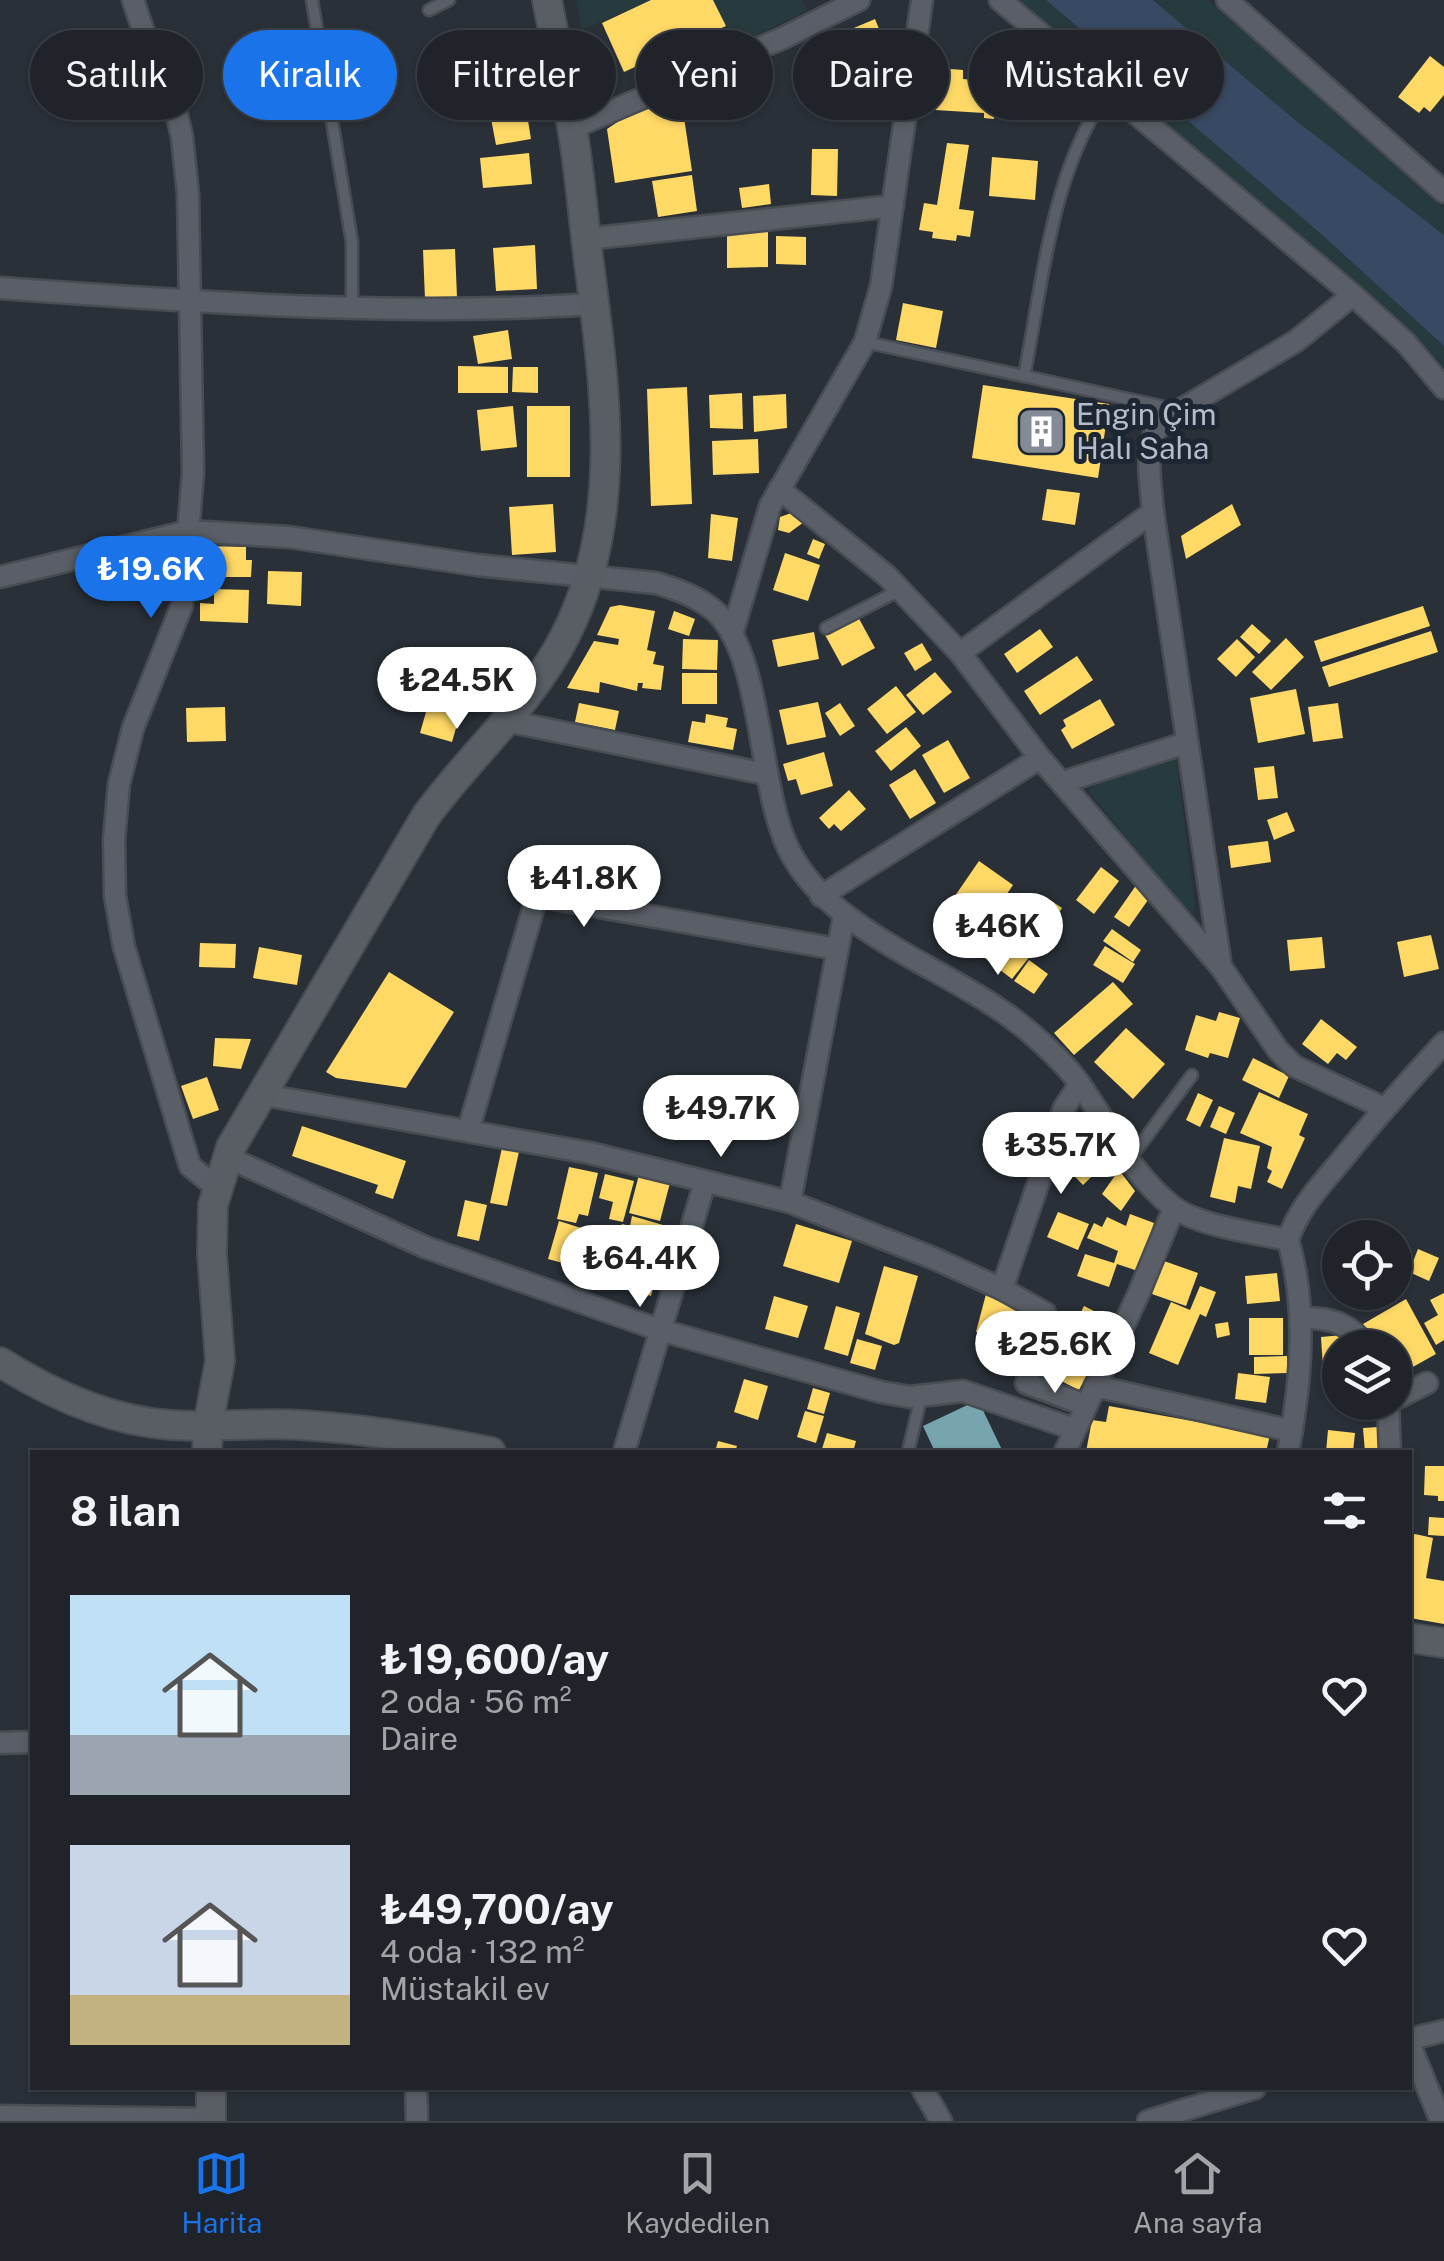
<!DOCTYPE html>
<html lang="tr">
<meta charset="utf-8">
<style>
body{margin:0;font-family:"Public Sans",sans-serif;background:#282c32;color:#f1f3f6;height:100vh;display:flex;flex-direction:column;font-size:38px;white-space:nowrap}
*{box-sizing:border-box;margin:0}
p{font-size:32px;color:#a2a4a8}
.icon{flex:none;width:55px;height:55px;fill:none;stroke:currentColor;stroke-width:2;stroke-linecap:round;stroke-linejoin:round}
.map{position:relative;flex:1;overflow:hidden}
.sheet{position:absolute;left:30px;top:1450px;width:1382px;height:640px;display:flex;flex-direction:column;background:#20242a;border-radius:0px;box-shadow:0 2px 8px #0004,0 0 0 2px #3d4147}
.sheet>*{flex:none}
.top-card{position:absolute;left:30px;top:30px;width:1385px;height:90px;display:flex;gap:20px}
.controls{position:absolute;left:1322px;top:1220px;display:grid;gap:20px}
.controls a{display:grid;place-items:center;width:90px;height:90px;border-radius:50%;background:#20242a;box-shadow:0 2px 8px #0004,0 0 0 2px #3d4147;font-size:50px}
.price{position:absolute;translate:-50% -85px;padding:0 22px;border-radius:35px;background:#fff;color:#222;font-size:32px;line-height:65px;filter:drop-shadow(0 2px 5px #0008)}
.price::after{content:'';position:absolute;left:50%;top:60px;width:30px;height:22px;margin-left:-15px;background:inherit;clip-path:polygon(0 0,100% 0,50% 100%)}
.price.current{background:#1a73e8;color:#fff}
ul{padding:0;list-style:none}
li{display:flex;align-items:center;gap:30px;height:250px;padding:0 40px}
li span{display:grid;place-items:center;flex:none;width:280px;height:200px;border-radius:0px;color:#555}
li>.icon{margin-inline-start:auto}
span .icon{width:120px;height:120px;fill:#fffc;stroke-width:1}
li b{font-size:42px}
h2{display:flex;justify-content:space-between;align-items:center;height:120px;padding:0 40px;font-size:42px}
.chip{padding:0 35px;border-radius:45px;background:#20242a;box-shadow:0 2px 8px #0004,0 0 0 2px #3d4147;font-size:35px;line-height:90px}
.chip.current{background:#1a73e8;color:#fff}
.dock{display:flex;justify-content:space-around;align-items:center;height:140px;border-top:2px solid #3d4147;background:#20242a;font-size:28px;color:#a2a4a8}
.dock a{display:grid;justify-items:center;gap:5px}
.dock .current{color:#1a73e8}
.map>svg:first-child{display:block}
.green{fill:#273a3e}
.water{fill:#384963}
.homes{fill:#ffd966}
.public{fill:#76a5af}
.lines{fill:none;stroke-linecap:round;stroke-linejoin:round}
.lane-casing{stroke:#484c53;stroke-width:15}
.street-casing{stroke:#484c53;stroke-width:25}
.secondary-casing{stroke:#484c53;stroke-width:32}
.lane{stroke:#5a5e66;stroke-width:10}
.street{stroke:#5a5e66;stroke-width:20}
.secondary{stroke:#595d64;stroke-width:28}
.labels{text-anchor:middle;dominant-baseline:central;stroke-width:10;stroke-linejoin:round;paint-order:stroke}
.poi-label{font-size:30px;fill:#b4bcc9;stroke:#1d2633;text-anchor:start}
</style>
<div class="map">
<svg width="1444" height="2121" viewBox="0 0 1444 2121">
<rect width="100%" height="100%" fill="#2a3038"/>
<g class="green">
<polygon points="576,0 651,0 582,30"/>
<polygon points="713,0 801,0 808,10 739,44 726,26"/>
<polygon points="1015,0 1046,0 1320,233 1444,346 1444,367 1409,329 1355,283"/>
<polygon points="1153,0 1209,0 1444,208 1444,235 1294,119"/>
<polygon points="1176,758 1195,906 1194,913 1190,915 1089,792 1097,783"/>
</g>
<polygon class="water" points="1046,0 1153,0 1294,119 1444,235 1444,346 1320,233"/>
<g class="homes">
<polygon points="651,0 713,0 726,26 624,72 602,23"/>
<polygon points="875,19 889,53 835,75 821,42"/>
<polygon points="1430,56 1444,67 1444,95 1430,112 1424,107 1419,113 1398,97"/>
<polygon points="938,68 963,70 963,79 985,81 984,89 996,90 994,119 984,118 984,113 935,110 931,103 932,92 936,92"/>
<polygon points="525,102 531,139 496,145 489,108"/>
<polygon points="682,104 692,171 615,183 607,129 634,111"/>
<polygon points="947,143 969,145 959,209 974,211 970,237 957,235 956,241 932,238 933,232 919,230 924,203 937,205"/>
<polygon points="812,149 838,149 837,196 811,195"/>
<polygon points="529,153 532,184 483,188 480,158"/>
<polygon points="992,157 1038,161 1035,200 989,196"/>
<polygon points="692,175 697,211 658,217 652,181"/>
<polygon points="769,184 771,204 742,208 739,188"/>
<polygon points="727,231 768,231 768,267 727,268"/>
<polygon points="776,236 806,237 806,265 776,264"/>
<polygon points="535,245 537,289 496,291 493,248"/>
<polygon points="455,249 457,297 425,299 423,250"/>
<polygon points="903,303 943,311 936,348 896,340"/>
<polygon points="508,330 512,359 478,364 473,336"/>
<polygon points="458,366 508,367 508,393 458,393"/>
<polygon points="513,367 538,367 538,393 512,392"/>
<polygon points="983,385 1109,404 1098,478 972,458"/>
<polygon points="687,387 692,504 651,506 647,389"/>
<polygon points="742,393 743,429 710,428 709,395"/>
<polygon points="786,394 787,428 754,432 753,396"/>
<polygon points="513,406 517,447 481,451 477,410"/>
<rect x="527" y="406" width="43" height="71"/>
<polygon points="758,439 759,473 713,475 712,441"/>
<polygon points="1047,489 1080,493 1075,525 1042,520"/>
<polygon points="553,504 556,552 512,555 509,507"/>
<polygon points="1232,504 1241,525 1186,559 1181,536"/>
<polygon points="797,511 804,522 789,533 778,530 780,517"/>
<polygon points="711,514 738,518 732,561 708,558"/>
<polygon points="813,539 825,544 819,559 807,554"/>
<polygon points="206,546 246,547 246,560 252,560 251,577 224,577 224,572 206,572"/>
<polygon points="785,553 820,565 808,601 773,590"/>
<polygon points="268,571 302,572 301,606 267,604"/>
<polygon points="214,589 249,590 248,623 200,621 200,603 214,604"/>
<polygon points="620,605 655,611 647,650 656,652 653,664 664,666 661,690 642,688 643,683 638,683 637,691 600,682 599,693 567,688 594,641 618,645 619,639 597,635 610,607"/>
<polygon points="1423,606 1430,626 1321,662 1314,641"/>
<polygon points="674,611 695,619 689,636 668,629"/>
<polygon points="857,615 875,648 842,666 824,633"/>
<polygon points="1252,624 1271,641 1259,654 1240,637"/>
<polygon points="1040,629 1053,647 1017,673 1004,654"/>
<polygon points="1431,631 1438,652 1329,687 1322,667"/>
<polygon points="814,632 819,659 778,667 772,640"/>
<polygon points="1286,638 1304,657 1271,690 1252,672"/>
<polygon points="683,639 718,640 717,670 682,669"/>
<polygon points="1237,639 1255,657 1236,677 1217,659"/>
<polygon points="922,643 932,660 915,671 904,653"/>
<polygon points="442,650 475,661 460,706 428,695"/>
<polygon points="1077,656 1093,680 1040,715 1024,691"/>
<polygon points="935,672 952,692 923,715 906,695"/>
<rect x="682" y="673" width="35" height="31"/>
<polygon points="896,686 916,712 887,734 867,709"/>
<polygon points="1296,689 1305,734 1258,743 1250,698"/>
<polygon points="1100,699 1115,725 1072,749 1061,730 1066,726 1063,720"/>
<polygon points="818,702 826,737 787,745 779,710"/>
<polygon points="579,703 619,711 615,730 575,722"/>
<polygon points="840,703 855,726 840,736 825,713"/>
<polygon points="1338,703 1343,738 1313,742 1308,707"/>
<polygon points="428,705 460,714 452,742 420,733"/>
<polygon points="225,707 226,741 187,742 186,708"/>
<polygon points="706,714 728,718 726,727 737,729 733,750 688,742 692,721 705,723"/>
<polygon points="906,727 921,746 891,771 875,751"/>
<polygon points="948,740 970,778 944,793 922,755"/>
<polygon points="824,752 833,786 801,795 796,779 788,781 783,764"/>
<polygon points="1274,766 1278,798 1258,800 1254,768"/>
<polygon points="915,769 936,803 910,819 889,785"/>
<polygon points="849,790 866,809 841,831 834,824 829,829 819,818"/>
<polygon points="1287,812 1295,831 1274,840 1267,820"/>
<polygon points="1268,841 1271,862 1231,868 1228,846"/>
<polygon points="979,861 1013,885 992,916 982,908 961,939 937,922"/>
<polygon points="1101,867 1119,881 1094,914 1076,900"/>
<polygon points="1137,884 1148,900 1129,927 1114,917"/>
<polygon points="1050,900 1062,908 1043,937 1030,929"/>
<polygon points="995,922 1034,951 1012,979 974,950"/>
<polygon points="1112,929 1141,950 1133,962 1103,941"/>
<polygon points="1431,935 1439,969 1404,977 1397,942"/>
<polygon points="1322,937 1325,968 1290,971 1287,940"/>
<polygon points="200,943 236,944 235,968 199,967"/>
<polygon points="1105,946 1135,964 1123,983 1093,965"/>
<polygon points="259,947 302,955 297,985 253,978"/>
<polygon points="1029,960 1048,974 1034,994 1014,981"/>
<polygon points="389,972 454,1012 406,1088 336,1078 326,1072"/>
<polygon points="1113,982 1133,1004 1074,1055 1054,1033"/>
<polygon points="1219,1012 1240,1018 1228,1058 1210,1053 1208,1058 1185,1050 1196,1015 1216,1021"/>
<polygon points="1321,1019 1357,1047 1346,1060 1337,1053 1328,1064 1302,1044"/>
<polygon points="1126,1028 1165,1064 1133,1099 1094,1062"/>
<polygon points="215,1038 251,1039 241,1069 213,1066"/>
<polygon points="1253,1058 1289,1076 1279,1098 1242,1080"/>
<polygon points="207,1077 219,1110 193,1119 181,1086"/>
<polygon points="1259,1092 1308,1114 1299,1135 1305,1138 1282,1189 1267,1182 1272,1171 1267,1168 1272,1147 1240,1133"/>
<polygon points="1198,1093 1213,1100 1200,1127 1186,1120"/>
<polygon points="1219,1106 1235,1113 1226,1134 1210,1127"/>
<polygon points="302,1126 406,1161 393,1199 375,1193 378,1185 292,1156"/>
<polygon points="1082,1133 1109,1160 1083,1185 1056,1157"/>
<polygon points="1224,1138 1260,1146 1251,1189 1238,1186 1235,1203 1210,1197"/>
<polygon points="503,1143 520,1147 507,1206 490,1203"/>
<polygon points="569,1167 598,1173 588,1216 579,1214 576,1223 557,1219"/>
<polygon points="1119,1170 1135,1191 1121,1211 1102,1194"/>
<polygon points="640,1171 671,1179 660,1221 629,1213"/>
<polygon points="605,1174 634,1181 623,1222 609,1219 613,1202 599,1198"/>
<polygon points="465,1200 487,1205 479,1241 457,1236"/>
<polygon points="1058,1212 1089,1224 1078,1250 1047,1237"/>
<polygon points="1130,1214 1154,1223 1138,1271 1117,1264 1109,1287 1077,1276 1085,1254 1114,1263 1118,1251 1087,1238 1094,1223 1102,1227 1107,1217 1126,1226"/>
<polygon points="632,1216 663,1225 657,1250 663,1252 651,1296 633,1291 637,1280 616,1274 625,1242 617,1240 622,1224 630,1226"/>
<polygon points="559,1221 581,1228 570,1265 548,1259"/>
<polygon points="796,1224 852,1241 839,1283 783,1266"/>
<polygon points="1418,1249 1439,1258 1429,1281 1409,1272"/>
<polygon points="1164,1261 1198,1273 1186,1306 1152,1294"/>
<polygon points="884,1266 918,1276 899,1343 894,1345 865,1334"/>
<polygon points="1277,1273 1280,1301 1247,1304 1245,1276"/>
<polygon points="1200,1286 1216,1292 1206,1317 1200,1314 1178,1365 1149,1353 1171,1302 1190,1310"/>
<polygon points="1349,1292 1381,1292 1357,1306"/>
<polygon points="1444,1293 1444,1340 1436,1345 1424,1323 1438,1315 1430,1300"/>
<polygon points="986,1294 1022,1303 1012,1341 976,1332"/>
<polygon points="774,1296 808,1306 798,1338 765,1329"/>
<polygon points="1406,1299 1436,1354 1395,1377 1395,1348 1376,1348 1363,1324"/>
<polygon points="836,1306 860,1313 848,1356 824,1349"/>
<polygon points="1084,1306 1114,1321 1079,1390 1049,1375"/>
<rect x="1249" y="1318" width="34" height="37"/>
<polygon points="1228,1322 1230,1335 1217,1338 1215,1324"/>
<polygon points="1343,1335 1340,1367 1323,1368 1321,1337"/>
<polygon points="857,1339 882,1346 875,1370 850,1363"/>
<polygon points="1287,1356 1287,1373 1254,1374 1254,1357"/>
<polygon points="1238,1373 1270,1377 1266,1403 1235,1399"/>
<polygon points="744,1379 768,1386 758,1420 734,1412"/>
<polygon points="813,1388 830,1393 824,1414 807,1409"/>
<polygon points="1109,1406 1270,1435 1266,1452 1086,1452 1092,1420 1106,1422"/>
<polygon points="805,1411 824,1416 816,1443 797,1437"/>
<polygon points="1379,1427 1381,1452 1365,1452 1363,1428"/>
<polygon points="1328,1430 1355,1433 1353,1452 1326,1452"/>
<polygon points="827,1433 856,1441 853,1452 821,1452"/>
<polygon points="718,1441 737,1446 735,1452 715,1452"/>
<polygon points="1425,1466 1444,1466 1444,1501 1438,1501 1438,1496 1424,1495"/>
<polygon points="1429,1517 1444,1518 1444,1536 1428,1535"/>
<polygon points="1415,1534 1433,1538 1426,1578 1444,1581 1444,1624 1410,1618 1410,1538"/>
</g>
<polygon class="public" points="978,1400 1003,1452 935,1452 923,1426"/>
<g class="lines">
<defs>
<g id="lane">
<polyline points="312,0 352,242 352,307"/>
<polyline points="429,10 449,0"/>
<path d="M 865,342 L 1024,376 C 1043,282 1051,171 1108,92"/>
<polyline points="1024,376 1178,410"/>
<polyline points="826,628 900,590"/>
<polyline points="1130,1159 1192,1075"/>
<polyline points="908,1452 921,1397"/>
</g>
<g id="street">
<polyline points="133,0 147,42 172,93 182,137 188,194 193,473 182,605 133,728 119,784 114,839 115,896 124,947 190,1166 216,1187"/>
<polyline points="1000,0 1353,295 1406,343 1444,388"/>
<polyline points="1227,0 1444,192"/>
<polyline points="572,128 783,38 859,0"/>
<polyline points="586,239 893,206"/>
<path d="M 0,288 C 198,302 396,317 594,304"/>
<path d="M 1353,295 L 1296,341 L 1165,419 C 1141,441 1151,482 1153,512 L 1221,967 L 1278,1050 L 1294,1066 L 1384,1108"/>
<polyline points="779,489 887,576 960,653 1040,758 821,896"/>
<path d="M 0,577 L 189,531 L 289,537 L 477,565 L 656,583 C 679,590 699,597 717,613 C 763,658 758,788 789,850 C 834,939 961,970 1034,1036 C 1050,1050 1069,1068 1081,1086 C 1110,1127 1131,1174 1172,1206 C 1197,1226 1257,1233 1288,1240 C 1308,1309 1301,1382 1288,1452"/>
<polyline points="732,634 770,506 865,342 881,286 922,0"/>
<polyline points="960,653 1153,512"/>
<polyline points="507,721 766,774"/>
<polyline points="1040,758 1221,967"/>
<polyline points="1063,782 1186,743"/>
<polyline points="259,1094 590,1153 790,1202 933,1258 1002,1289 1045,1313 1026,1383 1085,1405"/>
<polyline points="468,1131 537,896 837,949"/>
<polyline points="227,1157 425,1247 660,1330 881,1392 910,1397 963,1391 1074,1429"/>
<polyline points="790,1202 844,916"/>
<path d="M 1288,1240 C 1298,1209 1320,1186 1340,1162 C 1373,1121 1408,1082 1444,1043"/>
<polyline points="1002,1289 1064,1108 1080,1084"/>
<path d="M 1301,1318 C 1330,1317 1350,1323 1368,1348"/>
<polyline points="1095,1386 1292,1431"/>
<polyline points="1395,1399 1427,1383"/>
<polyline points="1388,1402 1390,1452"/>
<polyline points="624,1452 705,1182"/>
<polyline points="1065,1452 1138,1295 1174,1208"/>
<polyline points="0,1743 32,1742"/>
<polyline points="1410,2039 1444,2031"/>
<polyline points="1410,2045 1441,2121"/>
<polyline points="416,2088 417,2121"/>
<polyline points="922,2088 941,2121"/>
<polyline points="0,2116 211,2119"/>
<polyline points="1148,2121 1255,2088"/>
</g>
<g id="secondary">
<path d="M 0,1362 C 51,1394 109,1421 171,1425 C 214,1428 258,1422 301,1425 C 366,1429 427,1439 491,1452"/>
<path d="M 207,1452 L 208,1425 L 220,1361 L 212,1254 L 213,1205 L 231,1147 L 426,816 C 471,754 530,705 565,636 C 625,519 605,388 589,263 C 583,218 580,172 572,127 C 565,84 555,42 547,0"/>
<polyline points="1410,1638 1444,1643"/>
<polyline points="211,2088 211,2121"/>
</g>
</defs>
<use href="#lane" class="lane-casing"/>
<use href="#street" class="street-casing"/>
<use href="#secondary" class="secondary-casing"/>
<use href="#lane" class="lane"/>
<use href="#street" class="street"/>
<use href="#secondary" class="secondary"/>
</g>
<defs>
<symbol id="building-square" viewBox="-11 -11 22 22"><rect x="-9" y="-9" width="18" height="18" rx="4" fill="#848b96" stroke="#1d2633"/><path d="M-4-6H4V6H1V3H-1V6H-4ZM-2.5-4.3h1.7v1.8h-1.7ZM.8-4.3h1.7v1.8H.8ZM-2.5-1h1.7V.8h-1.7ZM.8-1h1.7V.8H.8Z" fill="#fff"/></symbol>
</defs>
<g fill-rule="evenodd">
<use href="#building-square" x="1014" y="404" width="55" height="55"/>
</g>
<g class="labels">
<g class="poi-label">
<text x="1076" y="414">Engin Çim<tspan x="1076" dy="34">Halı Saha</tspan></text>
</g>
</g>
</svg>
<div class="controls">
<a><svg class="icon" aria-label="locate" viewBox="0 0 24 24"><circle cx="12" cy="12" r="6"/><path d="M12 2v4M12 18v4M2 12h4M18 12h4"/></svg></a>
<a><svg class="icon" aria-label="layers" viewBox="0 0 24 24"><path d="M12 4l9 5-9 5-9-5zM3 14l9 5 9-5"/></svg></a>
</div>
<b class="price current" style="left:151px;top:621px">₺19.6K</b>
<b class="price" style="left:457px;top:732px">₺24.5K</b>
<b class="price" style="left:584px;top:930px">₺41.8K</b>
<b class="price" style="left:998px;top:978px">₺46K</b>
<b class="price" style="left:721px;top:1160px">₺49.7K</b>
<b class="price" style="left:1061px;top:1197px">₺35.7K</b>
<b class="price" style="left:640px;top:1310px">₺64.4K</b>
<b class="price" style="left:1055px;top:1396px">₺25.6K</b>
<div class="top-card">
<a class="chip">Satılık</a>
<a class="chip current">Kiralık</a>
<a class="chip">Filtreler</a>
<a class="chip">Yeni</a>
<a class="chip">Daire</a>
<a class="chip">Müstakil ev</a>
</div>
<section class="sheet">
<h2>8 ilan<svg class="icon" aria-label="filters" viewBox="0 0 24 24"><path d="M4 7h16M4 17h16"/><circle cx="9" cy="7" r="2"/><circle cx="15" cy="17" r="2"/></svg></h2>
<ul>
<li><span style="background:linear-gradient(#bfe0f5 70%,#9aa5b1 0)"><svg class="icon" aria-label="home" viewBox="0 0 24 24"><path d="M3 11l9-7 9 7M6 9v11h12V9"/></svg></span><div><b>₺19,600/ay</b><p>2 oda · 56 m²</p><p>Daire</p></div><svg class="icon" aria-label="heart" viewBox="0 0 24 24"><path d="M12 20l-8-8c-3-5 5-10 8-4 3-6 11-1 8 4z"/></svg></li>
<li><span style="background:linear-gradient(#c9d6e8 75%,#c2b280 0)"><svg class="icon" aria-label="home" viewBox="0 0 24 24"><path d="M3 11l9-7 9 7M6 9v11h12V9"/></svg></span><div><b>₺49,700/ay</b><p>4 oda · 132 m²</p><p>Müstakil ev</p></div><svg class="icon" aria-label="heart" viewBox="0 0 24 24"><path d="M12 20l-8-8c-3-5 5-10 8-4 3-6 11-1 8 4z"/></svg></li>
</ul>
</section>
</div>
<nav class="dock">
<a class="current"><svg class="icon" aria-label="map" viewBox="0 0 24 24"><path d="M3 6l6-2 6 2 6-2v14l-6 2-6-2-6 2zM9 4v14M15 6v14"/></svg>Harita</a>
<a><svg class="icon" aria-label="saved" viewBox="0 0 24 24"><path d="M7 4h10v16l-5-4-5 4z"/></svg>Kaydedilen</a>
<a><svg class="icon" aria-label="home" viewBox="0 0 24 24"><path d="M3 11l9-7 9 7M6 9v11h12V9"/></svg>Ana sayfa</a>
</nav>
